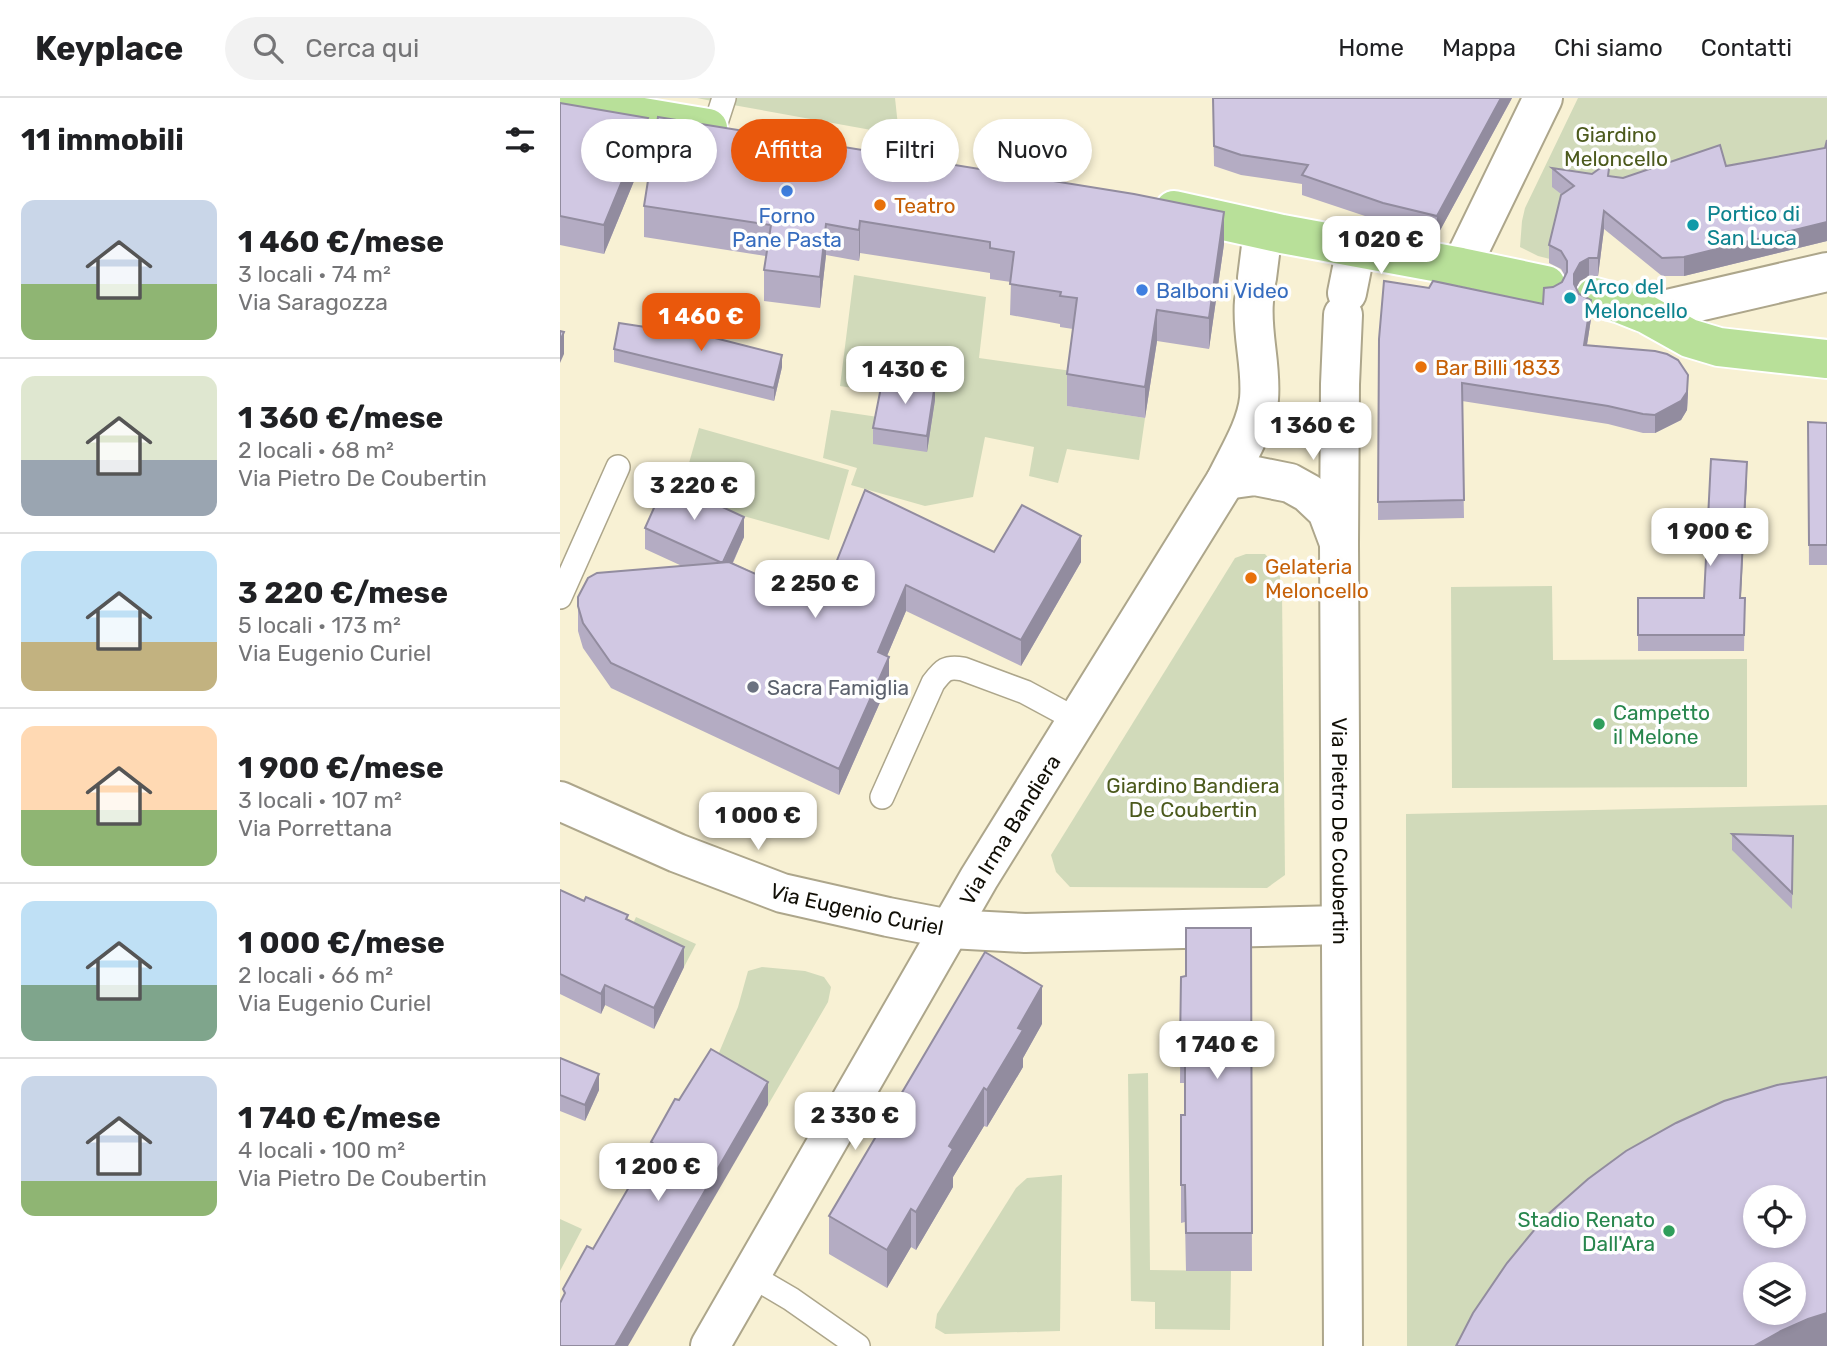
<!DOCTYPE html>
<html lang="it">
<meta charset="utf-8">
<style>
body{margin:0;font-family:Rubik,sans-serif;background:#f2f2f2;color:#202124;height:100vh;display:flex;flex-direction:column;font-size:26px;white-space:nowrap}
*{box-sizing:border-box;margin:0}
p{font-size:23px;color:#757577}
.icon{flex:none;width:38px;height:38px;fill:none;stroke:currentColor;stroke-width:2;stroke-linecap:round;stroke-linejoin:round}
.map{position:relative;flex:1;overflow:hidden}
.details{display:flex;flex-direction:column;background:#fff;width:560px}
.details>*{flex:none}
.hud{position:absolute;left:21px;top:21px;width:665px;height:63px;display:flex;gap:14px}
.tools{position:absolute;left:1183px;top:1087px;display:grid;gap:14px}
.tools a{display:grid;place-items:center;width:63px;height:63px;border-radius:50%;background:#fff;box-shadow:0 4px 10px #0003;font-size:35px}
.price{position:absolute;translate:-50% -60px;padding:0 16px;border-radius:14px;background:#fff;color:#222;font-size:23px;line-height:46px;filter:drop-shadow(0 2px 4px #0008)}
.price::after{content:'';position:absolute;left:50%;top:42px;width:21px;height:16px;margin-left:-10px;background:inherit;clip-path:polygon(0 0,100% 0,50% 100%)}
.price.active{background:#ea580c;color:#fff}
ul{padding:0;list-style:none}
li{display:flex;align-items:center;gap:21px;height:175px;padding:0 21px}
li+li{border-top:2px solid #e0e0e0}
li span{display:grid;place-items:center;flex:none;width:196px;height:140px;border-radius:14px;color:#555}
li>.icon{margin-inline-start:auto}
span .icon{width:84px;height:84px;fill:#fffc;stroke-width:1}
li b{font-size:30px}
h2{display:flex;justify-content:space-between;align-items:center;height:84px;padding:0 21px;font-size:30px}
.chip{padding:0 24px;border-radius:32px;background:#fff;box-shadow:0 4px 10px #0003;font-size:24px;line-height:63px}
.chip.active{background:#ea580c;color:#fff}
header{display:flex;align-items:center;gap:42px;box-sizing:border-box;height:98px;padding:0 35px;background:#fff;border-bottom:2px solid #e0e0e0}
header strong{font-size:33px}
nav{display:flex;gap:38px;margin-inline-start:auto;font-size:24px}
.search{width:490px;height:63px;background:#f2f2f2;display:flex;align-items:center;gap:18px;box-sizing:border-box;padding:0 24px;border-radius:38px;color:#757577;font-size:26px}
main{display:flex;flex:1;min-height:0}
.map>svg:first-child{display:block}
.green{fill:#d1daba;fill-rule:evenodd}
.lines{fill:none;stroke-linecap:round;stroke-linejoin:round}
.service-casing{stroke:#ada68b;stroke-width:26}
.minor-casing{stroke:#ada68b;stroke-width:42}
.tertiary-casing{stroke:#ada68b;stroke-width:42}
.primary-casing{stroke:#fff;stroke-width:42}
.service{stroke:#fff;stroke-width:23}
.minor{stroke:#fff;stroke-width:38}
.tertiary{stroke:#fff;stroke-width:38}
.primary{stroke:#b8e099;stroke-width:38}
.wall{fill:#b4acc3}
.shaded-wall{fill:#928c9f}
.building{fill:#d1c8e3;stroke:#928c9f;stroke-width:2;fill-rule:evenodd}
.shop-dot{fill:#3f7fe0;stroke:#fefefe;stroke-width:2.5}
.food-dot{fill:#e8710a;stroke:#fefefe;stroke-width:2.5}
.culture-dot{fill:#0f9aa8;stroke:#fefefe;stroke-width:2.5}
.worship-dot{fill:#6b7280;stroke:#fefefe;stroke-width:2.5}
.leisure-dot{fill:#2e9e5b;stroke:#fefefe;stroke-width:2.5}
.labels{text-anchor:middle;dominant-baseline:central;stroke-width:7;stroke-linejoin:round;paint-order:stroke}
.park-label{font-size:21px;fill:#4b591c;stroke:#fefefe}
.food-label{font-size:21px;fill:#c56008;stroke:#fefefe;text-anchor:start}
.culture-label{font-size:21px;fill:#0d838f;stroke:#fefefe;text-anchor:start}
.shop-label{font-size:21px;fill:#366cbe;stroke:#fefefe}
.worship-label{font-size:21px;fill:#5b616d;stroke:#fefefe;text-anchor:start}
.leisure-label{font-size:21px;fill:#27864d;stroke:#fefefe;text-anchor:start}
.street-label{font-size:21px;fill:#110f06;stroke:#fefefe}
</style>
<header>
<strong>Keyplace</strong>
<div class="search"><svg class="icon" aria-label="search" viewBox="0 0 24 24"><circle cx="10" cy="10" r="6"/><path d="M15 15l6 6"/></svg>Cerca qui</div>
<nav><a>Home</a><a>Mappa</a><a>Chi siamo</a><a>Contatti</a></nav>
</header>
<main>
<section class="details">
<h2>11 immobili<svg class="icon" aria-label="filters" viewBox="0 0 24 24"><path d="M4 7h16M4 17h16"/><circle cx="9" cy="7" r="2"/><circle cx="15" cy="17" r="2"/></svg></h2>
<ul>
<li><span style="background:linear-gradient(#c9d6e8 60%,#8fb573 0)"><svg class="icon" aria-label="home" viewBox="0 0 24 24"><path d="M3 11l9-7 9 7M6 9v11h12V9"/></svg></span><div><b>1 460 €/mese</b><p>3 locali · 74 m²</p><p>Via Saragozza</p></div></li>
<li><span style="background:linear-gradient(#dfe7d0 60%,#9aa5b1 0)"><svg class="icon" aria-label="home" viewBox="0 0 24 24"><path d="M3 11l9-7 9 7M6 9v11h12V9"/></svg></span><div><b>1 360 €/mese</b><p>2 locali · 68 m²</p><p>Via Pietro De Coubertin</p></div></li>
<li><span style="background:linear-gradient(#bfe0f5 65%,#c2b280 0)"><svg class="icon" aria-label="home" viewBox="0 0 24 24"><path d="M3 11l9-7 9 7M6 9v11h12V9"/></svg></span><div><b>3 220 €/mese</b><p>5 locali · 173 m²</p><p>Via Eugenio Curiel</p></div></li>
<li><span style="background:linear-gradient(#ffd9b3 60%,#8fb573 0)"><svg class="icon" aria-label="home" viewBox="0 0 24 24"><path d="M3 11l9-7 9 7M6 9v11h12V9"/></svg></span><div><b>1 900 €/mese</b><p>3 locali · 107 m²</p><p>Via Porrettana</p></div></li>
<li><span style="background:linear-gradient(#bfe0f5 60%,#7fa58c 0)"><svg class="icon" aria-label="home" viewBox="0 0 24 24"><path d="M3 11l9-7 9 7M6 9v11h12V9"/></svg></span><div><b>1 000 €/mese</b><p>2 locali · 66 m²</p><p>Via Eugenio Curiel</p></div></li>
<li><span style="background:linear-gradient(#c9d6e8 75%,#8fb573 0)"><svg class="icon" aria-label="home" viewBox="0 0 24 24"><path d="M3 11l9-7 9 7M6 9v11h12V9"/></svg></span><div><b>1 740 €/mese</b><p>4 locali · 100 m²</p><p>Via Pietro De Coubertin</p></div></li>
</ul>
</section>
<div class="map">
<svg width="1267" height="1248" viewBox="0 0 1267 1248">
<rect width="100%" height="100%" fill="#f8f1d4"/>
<g class="green">
<polygon points="137,0 335,0 339,37 162,5"/>
<polygon points="1018,0 1267,0 1267,60 1166,86 1159,65 990,161 978,158 960,149 962,123 965,110"/>
<polygon points="294,177 426,199 419,260 512,273 507,308 585,320 579,362 507,351 498,385 469,378 474,349 425,339 413,399 365,408 291,387 297,370 263,360 271,312 318,319 323,295 280,288"/>
<polygon points="139,330 289,372 269,442 119,400"/>
<polygon points="686,456 705,456 719,472 722,494 725,777 707,790 510,789 496,774 491,757 675,460"/>
<polygon points="992,488 993,562 1187,561 1187,689 892,690 891,489"/>
<path d="M 1267,707 L 1267,1248 L 847,1248 L 846,716 ZM 1195,1099 L 1234,1099 L 1234,1138 L 1195,1138 ZM 1195,1176 L 1234,1176 L 1234,1214 L 1195,1214 Z"/>
<polygon points="76,819 136,846 124,869 66,841"/>
<polygon points="202,869 245,873 264,879 271,889 268,904 208,1007 151,974 178,909 188,873"/>
<polygon points="588,975 590,1172 671,1173 670,1232 595,1231 595,1204 571,1203 568,976"/>
<polygon points="502,1077 500,1233 385,1236 375,1230 377,1216 456,1090 467,1080"/>
<polygon points="0,1121 22,1131 0,1173"/>
</g>
<g class="lines">
<defs>
<g id="service">
<polyline points="154,31 164,0"/>
<polyline points="0,499 58,369"/>
<path d="M 322,699 L 373,585 C 383,572 386,568 403,571 L 465,594 L 517,622"/>
<polyline points="190,1177 231,1201 298,1248"/>
</g>
<g id="minor">
<polyline points="901,169 983,0"/>
<polyline points="787,195 796,150"/>
<polyline points="1086,216 1267,174"/>
<path id="s1" d="M 783,217 L 780,286 L 779,446 L 783,1248"/>
<polyline points="666,382 695,378 730,385 748,395 767,413 779,445"/>
<path id="s2" d="M 0,703 L 117,755 L 222,795 L 328,819 L 390,831 L 465,835 L 780,827"/>
</g>
<g id="tertiary">
<polyline points="697,180 703,132"/>
<path id="s3" d="M 150,1248 L 419,780 L 666,382 C 678,357 696,329 699,301 C 702,268 691,236 694,203"/>
</g>
<g id="primary">
<polyline points="0,5 148,30"/>
<polyline points="614,112 722,136 901,169 986,187"/>
<polyline points="1035,199 1061,206 1086,216 1129,240 1159,249 1267,261"/>
</g>
</defs>
<use href="#service" class="service-casing"/>
<use href="#minor" class="minor-casing"/>
<use href="#tertiary" class="tertiary-casing"/>
<use href="#primary" class="primary-casing"/>
<use href="#service" class="service"/>
<use href="#minor" class="minor"/>
<use href="#tertiary" class="tertiary"/>
<use href="#primary" class="primary"/>
</g>
<g class="wall">
<polygon points="653,0 952,0 877,138 823,124 742,97 742,86 681,77 654,68"/>
<polygon points="0,5 88,49 44,156 0,147"/>
<polygon points="1267,42 1267,143 1124,178 1102,178 1044,131 1038,178 1029,178 1020,183 1016,190 1031,221 1027,247 1128,295 1127,312 1121,322 1095,335 1083,335 1048,326 902,303 904,420 818,422 819,241 983,206 993,189 1002,184 1005,178 1001,171 989,165 989,147 1001,96 992,89 992,70 1063,80 1166,68 1265,50"/>
<polygon points="84,108 664,146 649,251 597,243 585,320 507,308 507,276 513,231 500,229 500,226 450,217 451,184 430,181 430,175 300,155 299,163 266,157 260,210 204,203 204,172 206,158 84,139"/>
<polygon points="54,251 222,269 214,303 54,264"/>
<polygon points="375,302 367,354 313,346 313,330"/>
<polygon points="1248,324 1267,325 1267,467 1249,467"/>
<polygon points="1187,380 1180,500 1185,500 1184,553 1078,553 1078,500 1144,500"/>
<polygon points="85,430 184,439 173,465 260,505 434,454 521,464 461,568 346,513 327,558 329,584 279,697 51,590 23,550 18,533 18,499 122,468 85,451"/>
<polygon points="1172,736 1233,738 1232,811 1172,752"/>
<polygon points="0,792 68,822 124,869 94,931 45,907 41,916 0,896"/>
<polygon points="691,830 692,1173 626,1173 625,1124 621,1125 621,1017 625,1017 625,985 620,985 621,879 626,878"/>
<polygon points="482,926 463,960 463,969 427,1029 424,1028 393,1079 393,1089 356,1152 351,1149 327,1190 269,1156 269,1118"/>
<polygon points="0,960 39,992 25,1023 0,1013"/>
</g>
<g class="shaded-wall">
<polygon points="941,0 952,0 877,138 877,118"/>
<polygon points="88,20 88,49 44,156 44,127"/>
<polygon points="1044,113 1044,131 1038,178 1038,160"/>
<polygon points="664,114 664,146 649,251 649,220"/>
<polygon points="300,123 300,155 299,163 299,132"/>
<polygon points="1267,124 1267,143 1124,178 1124,159"/>
<polygon points="266,126 266,157 260,210 260,179"/>
<polygon points="1029,160 1029,178 1020,183 1014,194 1014,176 1020,165"/>
<polygon points="1031,202 1031,221 1024,265 1024,247"/>
<polygon points="597,212 597,243 585,320 585,289"/>
<polygon points="4,234 4,256 0,265 0,243"/>
<polygon points="222,257 222,269 214,303 214,290"/>
<polygon points="1128,277 1128,295 1127,312 1121,322 1095,335 1095,317"/>
<polygon points="375,286 375,302 367,354 367,338"/>
<polygon points="1187,364 1187,380 1180,516 1180,500"/>
<polygon points="184,419 184,439 163,486 163,466"/>
<polygon points="521,438 521,464 461,568 461,542"/>
<polygon points="346,487 346,513 318,579 318,554"/>
<polygon points="329,559 329,584 279,697 279,671"/>
<polygon points="124,849 124,869 94,931 94,910"/>
<polygon points="45,887 45,907 41,916 41,896"/>
<polygon points="482,888 482,926 463,960 463,969 427,1029 427,992 458,930"/>
<polygon points="39,976 39,992 25,1023 25,1007"/>
<polygon points="208,984 208,1007 68,1248 55,1248"/>
<polygon points="424,990 424,1028 393,1079 393,1089 356,1152 356,1114 389,1048"/>
<polygon points="351,1111 351,1149 327,1190 327,1152"/>
<polygon points="1267,1215 1267,1248 1194,1248 1221,1233 1248,1221"/>
</g>
<g class="building">
<polygon points="653,0 941,0 877,118 823,105 742,77 748,67 681,57 654,48"/>
<polygon points="0,5 88,20 44,127 0,118"/>
<polygon points="98,19 574,96 664,114 649,220 597,212 585,289 507,276 517,200 500,198 501,194 450,186 454,154 430,150 430,144 300,123 299,132 266,126 260,179 204,172 211,127 84,108"/>
<polygon points="1267,42 1267,124 1124,159 1102,160 1044,113 1038,160 1029,160 1020,165 1014,176 1014,186 1019,196 1031,202 1024,247 1095,253 1107,256 1118,262 1128,277 1127,294 1121,303 1095,317 1083,316 1048,308 902,285 904,402 818,404 819,241 824,183 869,190 873,183 983,206 984,190 993,189 1002,184 1007,174 1007,163 1001,153 989,147 1001,97 1014,88 992,70 1032,76 1050,63 1048,78 1063,80 1160,47 1166,68 1265,50"/>
<polygon points="59,225 151,239 222,257 214,290 54,251"/>
<polygon points="0,233 4,234 0,243"/>
<polygon points="323,279 375,286 367,338 313,330"/>
<polygon points="1248,324 1267,325 1267,447 1249,447"/>
<polygon points="1151,361 1187,364 1180,500 1185,500 1184,537 1078,537 1078,500 1144,500"/>
<polygon points="106,383 184,419 163,464 160,464 85,430"/>
<polygon points="305,392 434,454 462,407 521,438 461,542 346,487 318,554 329,559 279,671 51,565 23,525 18,508 18,499 28,480 37,475 169,464 260,505"/>
<polygon points="1172,736 1233,738 1232,795"/>
<polygon points="0,792 24,803 26,799 68,817 66,821 124,849 94,910 45,887 41,896 0,876"/>
<polygon points="626,830 691,830 692,1135 626,1135 625,1087 621,1087 621,1017 625,1017 625,947 620,948 621,879 626,878"/>
<polygon points="425,854 482,888 458,930 463,932 427,992 424,990 389,1048 393,1051 356,1114 351,1111 327,1152 269,1118"/>
<polygon points="151,951 208,984 55,1248 0,1248 0,1205 5,1195 3,1191 27,1148 33,1151 94,1046 91,1044 115,1001 119,1002"/>
<polygon points="0,960 39,976 25,1007 0,997"/>
<path d="M 1267,979 L 1267,1215 L 1248,1221 L 1221,1233 L 1194,1248 L 896,1248 L 913,1215 L 947,1165 L 985,1119 L 1028,1081 L 1066,1053 L 1116,1025 L 1164,1003 L 1217,987 ZM 1195,1099 L 1234,1099 L 1234,1138 L 1195,1138 ZM 1195,1176 L 1234,1176 L 1234,1214 L 1195,1214 Z"/>
</g>
<g class="shop-dot">
<circle cx="227" cy="93" r="7"/>
<circle cx="582" cy="192" r="7"/>
</g>
<g class="food-dot">
<circle cx="320" cy="107" r="7"/>
<circle cx="861" cy="269" r="7"/>
<circle cx="691" cy="480" r="7"/>
</g>
<g class="culture-dot">
<circle cx="1133" cy="127" r="7"/>
<circle cx="1010" cy="200" r="7"/>
</g>
<circle class="worship-dot" cx="193" cy="589" r="7"/>
<g class="leisure-dot">
<circle cx="1039" cy="626" r="7"/>
<circle cx="1109" cy="1133" r="7"/>
</g>
<g class="labels">
<g class="park-label">
<text x="1056" y="36">Giardino<tspan x="1056" dy="24">Meloncello</tspan></text>
<text x="633" y="687">Giardino Bandiera<tspan x="633" dy="24">De Coubertin</tspan></text>
</g>
<g class="food-label">
<text x="334" y="107">Teatro</text>
<text x="875" y="269">Bar Billi 1833</text>
<text x="705" y="468">Gelateria<tspan x="705" dy="24">Meloncello</tspan></text>
</g>
<g class="culture-label">
<text x="1147" y="115">Portico di<tspan x="1147" dy="24">San Luca</tspan></text>
<text x="1024" y="188">Arco del<tspan x="1024" dy="24">Meloncello</tspan></text>
</g>
<g class="shop-label">
<text x="227" y="117">Forno<tspan x="227" dy="24">Pane Pasta</tspan></text>
<text x="596" y="192" text-anchor="start">Balboni Video</text>
</g>
<g class="worship-label">
<text x="207" y="589">Sacra Famiglia</text>
</g>
<g class="leisure-label">
<text x="1053" y="614">Campetto<tspan x="1053" dy="24">il Melone</tspan></text>
<text x="1095" y="1121" text-anchor="end">Stadio Renato<tspan x="1095" dy="24">Dall'Ara</tspan></text>
</g>
<g class="street-label">
<text stroke="none"><textPath href="#s3" startOffset="597">Via Irma Bandiera</textPath></text>
<text stroke="none"><textPath href="#s1" startOffset="516">Via Pietro De Coubertin</textPath></text>
<text stroke="none"><textPath href="#s2" startOffset="317">Via Eugenio Curiel</textPath></text>
</g>
</g>
</svg>
<div class="tools">
<a><svg class="icon" aria-label="locate" viewBox="0 0 24 24"><circle cx="12" cy="12" r="6"/><path d="M12 2v4M12 18v4M2 12h4M18 12h4"/></svg></a>
<a><svg class="icon" aria-label="layers" viewBox="0 0 24 24"><path d="M12 4l9 5-9 5-9-5zM3 14l9 5 9-5"/></svg></a>
</div>
<b class="price" style="left:821px;top:178px">1 020 €</b>
<b class="price active" style="left:141px;top:255px">1 460 €</b>
<b class="price" style="left:345px;top:308px">1 430 €</b>
<b class="price" style="left:753px;top:364px">1 360 €</b>
<b class="price" style="left:134px;top:424px">3 220 €</b>
<b class="price" style="left:1150px;top:470px">1 900 €</b>
<b class="price" style="left:255px;top:522px">2 250 €</b>
<b class="price" style="left:198px;top:754px">1 000 €</b>
<b class="price" style="left:657px;top:983px">1 740 €</b>
<b class="price" style="left:295px;top:1054px">2 330 €</b>
<b class="price" style="left:98px;top:1105px">1 200 €</b>
<div class="hud">
<a class="chip">Compra</a>
<a class="chip active">Affitta</a>
<a class="chip">Filtri</a>
<a class="chip">Nuovo</a>
</div>
</div>
</main>
